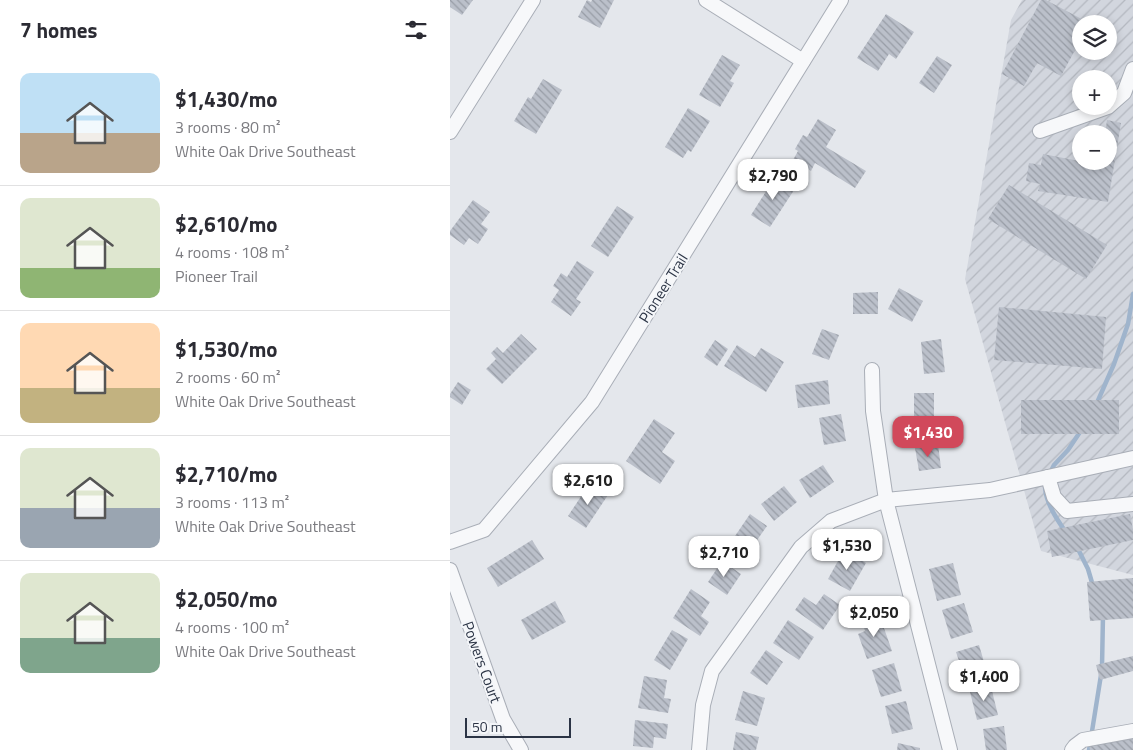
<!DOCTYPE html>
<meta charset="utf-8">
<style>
body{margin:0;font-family:"Titillium Web",sans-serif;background:#f7f7f7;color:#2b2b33;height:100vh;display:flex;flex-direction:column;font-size:19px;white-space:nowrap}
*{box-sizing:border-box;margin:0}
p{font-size:16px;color:#7c7c81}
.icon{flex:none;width:28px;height:28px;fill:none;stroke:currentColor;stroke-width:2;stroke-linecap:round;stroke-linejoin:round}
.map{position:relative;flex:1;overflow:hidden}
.panel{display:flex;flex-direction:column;background:#fff;width:450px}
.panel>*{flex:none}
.fabs{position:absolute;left:622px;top:15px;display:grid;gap:10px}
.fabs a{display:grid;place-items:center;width:45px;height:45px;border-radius:50%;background:#fff;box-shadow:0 2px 8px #0003;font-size:25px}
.scale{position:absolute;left:15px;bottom:12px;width:106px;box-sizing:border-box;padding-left:5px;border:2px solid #2b3445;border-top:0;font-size:14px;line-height:18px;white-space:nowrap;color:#2b3445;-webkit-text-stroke:4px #f4f6f9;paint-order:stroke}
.price{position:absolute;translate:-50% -42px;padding:0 11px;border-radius:10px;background:#fff;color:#222;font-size:16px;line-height:32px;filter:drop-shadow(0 1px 2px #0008)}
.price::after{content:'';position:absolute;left:50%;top:30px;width:15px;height:11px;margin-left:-8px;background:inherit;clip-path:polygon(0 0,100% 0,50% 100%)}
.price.current{background:#d1495b;color:#fff}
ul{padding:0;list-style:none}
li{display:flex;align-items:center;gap:15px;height:125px;padding:0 20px}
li+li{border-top:1px solid #e1e1e2}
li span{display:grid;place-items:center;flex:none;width:140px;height:100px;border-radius:10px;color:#555}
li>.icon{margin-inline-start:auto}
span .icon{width:60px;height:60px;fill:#fffc;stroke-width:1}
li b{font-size:21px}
h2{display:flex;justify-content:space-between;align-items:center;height:60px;padding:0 20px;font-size:21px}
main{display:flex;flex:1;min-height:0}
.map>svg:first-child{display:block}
.industrial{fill:url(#industrial-furrows);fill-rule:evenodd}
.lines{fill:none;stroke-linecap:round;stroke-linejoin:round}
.stream{stroke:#9fb4cc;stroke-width:4.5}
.building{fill:url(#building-back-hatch)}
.minor-casing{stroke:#a9aeb7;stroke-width:16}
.minor{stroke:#f7f8fa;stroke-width:14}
.labels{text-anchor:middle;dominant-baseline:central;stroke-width:4;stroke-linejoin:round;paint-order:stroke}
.street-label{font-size:15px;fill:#2b3445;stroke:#f4f6f9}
</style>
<main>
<section class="panel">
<h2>7 homes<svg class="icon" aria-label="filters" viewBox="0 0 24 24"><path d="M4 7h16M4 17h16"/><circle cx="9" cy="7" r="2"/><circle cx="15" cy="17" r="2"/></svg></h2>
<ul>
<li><span style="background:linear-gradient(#bfe0f5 60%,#b9a48a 0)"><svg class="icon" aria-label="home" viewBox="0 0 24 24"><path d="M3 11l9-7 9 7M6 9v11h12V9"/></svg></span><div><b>$1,430/mo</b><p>3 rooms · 80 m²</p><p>White Oak Drive Southeast</p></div></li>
<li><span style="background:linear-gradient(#dfe7d0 70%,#8fb573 0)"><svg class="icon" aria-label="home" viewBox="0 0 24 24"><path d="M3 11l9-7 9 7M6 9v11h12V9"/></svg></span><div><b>$2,610/mo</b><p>4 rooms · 108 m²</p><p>Pioneer Trail</p></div></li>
<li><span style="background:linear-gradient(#ffd9b3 65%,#c2b280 0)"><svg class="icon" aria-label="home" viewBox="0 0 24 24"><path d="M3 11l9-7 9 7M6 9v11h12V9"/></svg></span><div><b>$1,530/mo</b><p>2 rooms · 60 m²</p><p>White Oak Drive Southeast</p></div></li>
<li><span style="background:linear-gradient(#dfe7d0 60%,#9aa5b1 0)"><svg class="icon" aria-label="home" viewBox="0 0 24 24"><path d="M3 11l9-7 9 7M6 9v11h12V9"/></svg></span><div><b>$2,710/mo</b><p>3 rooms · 113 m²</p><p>White Oak Drive Southeast</p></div></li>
<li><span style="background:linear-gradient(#dfe7d0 65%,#7fa58c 0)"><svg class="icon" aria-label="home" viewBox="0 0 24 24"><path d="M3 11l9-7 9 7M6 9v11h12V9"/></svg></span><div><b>$2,050/mo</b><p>4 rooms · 100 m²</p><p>White Oak Drive Southeast</p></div></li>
</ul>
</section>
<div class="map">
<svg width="683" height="750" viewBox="0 0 683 750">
<defs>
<pattern id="industrial-furrows" width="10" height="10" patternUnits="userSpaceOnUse" patternTransform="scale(1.25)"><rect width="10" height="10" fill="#d2d6de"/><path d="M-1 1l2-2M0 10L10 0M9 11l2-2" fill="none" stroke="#b4b8c0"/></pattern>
<pattern id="building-back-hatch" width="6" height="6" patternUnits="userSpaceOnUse" patternTransform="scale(1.25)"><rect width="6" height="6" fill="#bbc0ca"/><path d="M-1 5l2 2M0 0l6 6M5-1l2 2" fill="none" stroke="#989da6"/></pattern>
</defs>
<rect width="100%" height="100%" fill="#e4e7ec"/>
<path class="industrial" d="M 572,0 L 683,0 L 683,575 L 591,551 L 515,279 L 561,20 ZM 631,24 L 659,24 L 659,51 L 631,51 ZM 631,79 L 659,79 L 659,106 L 631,106 ZM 631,134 L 659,134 L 659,161 L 631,161 Z"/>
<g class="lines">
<g class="stream">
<polyline points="646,405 664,364 678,324 683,294"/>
<polyline points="600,473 604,465 618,450 632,429"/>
<path d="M 595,487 C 596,503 606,518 615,531"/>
<polyline points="627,547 638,569 643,586"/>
<polyline points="652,667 653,615"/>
<polyline points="639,750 651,675"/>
</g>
</g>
<g class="building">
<polygon points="0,0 23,0 12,15 0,7"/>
<polygon points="137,0 141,2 142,0 164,0 150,28 128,17"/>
<polygon points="591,0 596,0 641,24 631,24 631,39 611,76 587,63 574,86 552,74"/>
<polygon points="436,14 464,32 446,59 439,54 428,71 407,58"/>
<polygon points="272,55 290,65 280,81 284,83 270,107 249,95"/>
<polygon points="487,56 502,65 484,93 469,83"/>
<polygon points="93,79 112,90 86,134 64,121 78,97 81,99"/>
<polygon points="238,108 260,121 241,152 238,150 233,158 215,147"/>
<polygon points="368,119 386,130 376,147 416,171 405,188 365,163 361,171 343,160 348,151 345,149 353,135 357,137"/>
<polygon points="657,120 671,123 658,202 588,191 590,184 576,181 579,163 591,165 593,154 629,161 630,155 631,155 631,161 659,161 659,134 655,134"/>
<polygon points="329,176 346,187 320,227 301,215 322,182 324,184"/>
<polygon points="559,185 657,245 636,279 538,219"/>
<polygon points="23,200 40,212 31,224 38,229 28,244 19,238 14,245 0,235 0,231"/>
<polygon points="167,206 184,217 158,257 141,246"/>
<polygon points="127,261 144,272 126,299 131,302 121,316 101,302 109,290 103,286 111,273 117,277"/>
<polygon points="449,288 473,301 462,322 438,309"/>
<polygon points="428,292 428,314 403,314 403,293"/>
<polygon points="549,307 656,317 652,369 544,360"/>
<polygon points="372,329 389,335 379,360 362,354"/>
<polygon points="71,334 87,349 52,384 36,369 46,359 41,353 47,347 53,353"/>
<polygon points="491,339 495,372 474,374 471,342"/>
<polygon points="265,340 278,349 267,366 254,357"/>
<polygon points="287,345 305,357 311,348 334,362 316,392 274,366"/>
<polygon points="378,380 380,404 348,408 345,385"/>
<polygon points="8,382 21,390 12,405 0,397 0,394"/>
<rect x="464" y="393" width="20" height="30"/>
<rect x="571" y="400" width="98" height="34"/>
<polygon points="391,414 396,441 374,445 369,418"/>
<polygon points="204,419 225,433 212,452 225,461 210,484 176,461"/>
<polygon points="488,444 491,468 469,471 465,448"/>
<polygon points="373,465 384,482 360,498 349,480"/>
<polygon points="140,483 158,495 136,528 118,516"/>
<polygon points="334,486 347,502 324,521 311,504"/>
<polygon points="300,514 317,526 300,550 283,539"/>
<polygon points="680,514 683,530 683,540 602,557 597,531"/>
<polygon points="82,540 94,559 48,587 37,568"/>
<polygon points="394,550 416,563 400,591 378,579"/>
<polygon points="272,561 291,574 277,595 258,582"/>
<polygon points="503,563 511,595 487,601 479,569"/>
<polygon points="683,578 683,618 640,621 637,582"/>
<polygon points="241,589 260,602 251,616 259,622 250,636 223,618"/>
<polygon points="374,594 390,605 373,630 345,610 354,597 366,605"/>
<polygon points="105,601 116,622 82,640 71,620"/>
<polygon points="514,603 523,632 501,639 492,610"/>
<polygon points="429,614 442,651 417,659 408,634 415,631 412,620"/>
<polygon points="338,620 364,637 349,660 323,643"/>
<polygon points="222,630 238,639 220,670 204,660"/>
<polygon points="529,645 537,672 515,679 506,652"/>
<polygon points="316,650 333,662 317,685 300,673"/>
<polygon points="683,656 683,671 650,680 646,665"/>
<polygon points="444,663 452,691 431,697 422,670"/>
<polygon points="194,676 217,680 214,698 221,699 218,713 188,708"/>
<polygon points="540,683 548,715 527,720 519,688"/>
<polygon points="293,691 315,698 307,726 285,720"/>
<polygon points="456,701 463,729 442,734 435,706"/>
<polygon points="185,720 218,724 216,739 204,737 203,748 183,746"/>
<polygon points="554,726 557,750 536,750 533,729"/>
<polygon points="286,732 309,737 306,750 283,750"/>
<polygon points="683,735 683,750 640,750 639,744"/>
<polygon points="448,743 470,748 470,750 447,750"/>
</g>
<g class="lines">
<defs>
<g id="minor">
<polyline points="256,0 353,61"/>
<polyline points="590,131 658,107 674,93 683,69"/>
<polyline points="0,132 83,0"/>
<polyline points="422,370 423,411 436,500 540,490 683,458"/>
<polyline points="598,477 604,497 617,511 683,504"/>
<polyline points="0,542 34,530 142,402 391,0"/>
<polyline points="0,570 53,719 71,750"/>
<polyline points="249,750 253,705 262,671 351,547 381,521 436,500 500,750"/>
<polyline points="622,750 625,746 633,740 683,731"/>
</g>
</defs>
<use href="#minor" class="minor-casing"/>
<use href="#minor" class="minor"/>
</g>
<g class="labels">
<g class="street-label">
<text transform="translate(213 288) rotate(-58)">Pioneer Trail</text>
<text transform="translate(32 662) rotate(70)">Powers Court</text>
</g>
</g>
</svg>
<div class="fabs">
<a><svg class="icon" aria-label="layers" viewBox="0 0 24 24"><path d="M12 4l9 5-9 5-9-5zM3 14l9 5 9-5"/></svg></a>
<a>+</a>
<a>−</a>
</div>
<div class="scale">50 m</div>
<b class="price" style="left:323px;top:201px">$2,790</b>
<b class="price current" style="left:478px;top:458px">$1,430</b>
<b class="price" style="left:138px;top:506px">$2,610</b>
<b class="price" style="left:397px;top:571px">$1,530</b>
<b class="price" style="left:274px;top:578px">$2,710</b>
<b class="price" style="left:424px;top:638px">$2,050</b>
<b class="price" style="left:534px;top:702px">$1,400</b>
</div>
</main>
